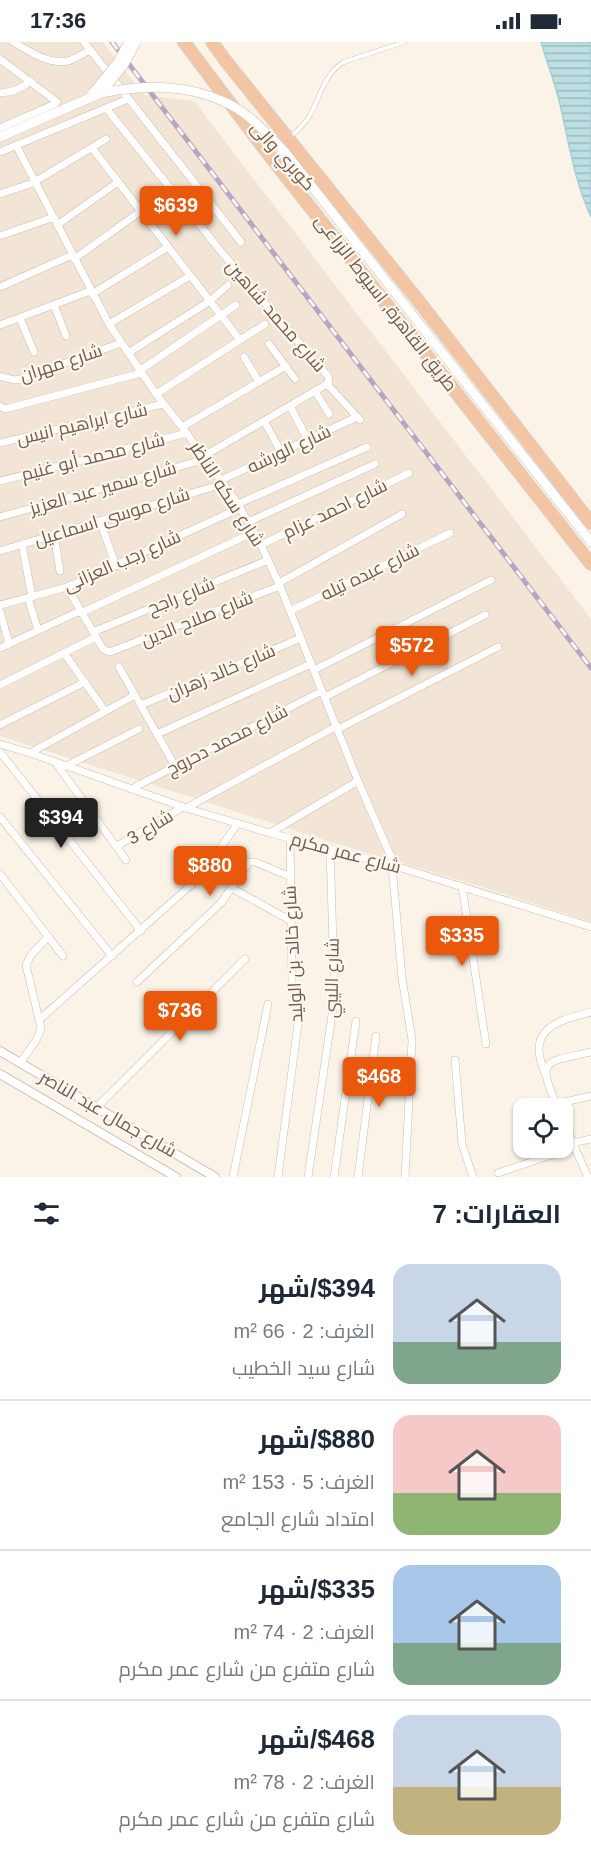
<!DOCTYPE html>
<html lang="ar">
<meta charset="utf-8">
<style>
body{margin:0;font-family:Helvetica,Cairo,sans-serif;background:#f2f2f3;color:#1f2937;direction:rtl;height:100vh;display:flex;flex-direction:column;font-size:22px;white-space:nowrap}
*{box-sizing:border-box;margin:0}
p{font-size:20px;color:#747a83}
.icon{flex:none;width:33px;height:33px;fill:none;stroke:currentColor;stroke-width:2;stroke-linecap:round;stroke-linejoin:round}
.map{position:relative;height:1135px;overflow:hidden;direction:ltr}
.side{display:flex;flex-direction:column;background:#fff;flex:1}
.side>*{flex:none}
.fabs{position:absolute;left:513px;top:1056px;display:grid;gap:12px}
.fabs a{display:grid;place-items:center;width:60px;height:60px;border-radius:12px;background:#fff;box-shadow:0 2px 4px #0004;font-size:30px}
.price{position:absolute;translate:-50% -51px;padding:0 14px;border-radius:6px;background:#ea580c;color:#fff;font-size:20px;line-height:39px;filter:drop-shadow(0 2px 3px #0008)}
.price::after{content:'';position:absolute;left:50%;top:36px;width:18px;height:14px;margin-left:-9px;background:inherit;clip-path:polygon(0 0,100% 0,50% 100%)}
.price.current{background:#222;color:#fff}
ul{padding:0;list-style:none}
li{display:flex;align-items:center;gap:18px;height:150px;padding:0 30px}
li+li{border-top:2px solid #e0e1e3}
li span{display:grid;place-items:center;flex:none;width:168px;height:120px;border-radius:18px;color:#555}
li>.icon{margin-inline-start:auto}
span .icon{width:72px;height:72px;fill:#fffc;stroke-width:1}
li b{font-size:26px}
h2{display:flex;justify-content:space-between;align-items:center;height:72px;padding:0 30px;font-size:26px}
.status{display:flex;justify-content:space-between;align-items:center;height:42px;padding:0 30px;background:#fff;direction:ltr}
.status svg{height:16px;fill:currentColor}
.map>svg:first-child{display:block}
.residential{fill:#f2e5d6}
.water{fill:url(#water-rules);stroke:#a3cfd5;stroke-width:1.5}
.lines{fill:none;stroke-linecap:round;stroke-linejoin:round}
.service-casing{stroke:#cdbbae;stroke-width:5}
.minor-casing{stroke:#cdbbae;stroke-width:8}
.tertiary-casing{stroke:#cdbbae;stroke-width:10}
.secondary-casing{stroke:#d1bdae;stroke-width:10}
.trunk-casing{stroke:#d8d1cd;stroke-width:14}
.service{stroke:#fff;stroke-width:4}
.minor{stroke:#fff;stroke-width:7}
.tertiary{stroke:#fff;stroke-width:8}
.secondary{stroke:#fff;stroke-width:9}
.trunk{stroke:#f4c5a3;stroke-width:12}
.rail-casing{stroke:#b6a6c5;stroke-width:5}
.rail{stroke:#fef7ee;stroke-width:3;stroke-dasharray:9;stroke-linecap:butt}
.secondary-bridge-casing{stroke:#d1bdae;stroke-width:10;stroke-linecap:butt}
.secondary-bridge{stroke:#fff;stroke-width:9}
.labels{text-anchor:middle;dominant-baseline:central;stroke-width:4.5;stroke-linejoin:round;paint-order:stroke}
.street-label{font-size:18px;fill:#745a4d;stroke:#fef7ee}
</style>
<div class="status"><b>17:36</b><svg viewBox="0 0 49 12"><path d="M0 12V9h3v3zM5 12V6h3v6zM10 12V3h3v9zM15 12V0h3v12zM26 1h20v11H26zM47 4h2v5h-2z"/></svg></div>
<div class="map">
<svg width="591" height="1135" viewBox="0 0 591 1135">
<defs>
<pattern id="water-rules" width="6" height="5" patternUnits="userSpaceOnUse" patternTransform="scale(1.5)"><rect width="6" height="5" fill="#bddfe4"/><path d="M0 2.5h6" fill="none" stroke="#9eb8bb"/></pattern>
</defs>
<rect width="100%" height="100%" fill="#fbf3e7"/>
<polygon class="residential" points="0,0 103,0 144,53 194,59 591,577 591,880 489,847 331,800 0,694"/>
<path class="water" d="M 541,0 L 591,0 L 591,175 C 574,138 569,101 560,62 C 555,41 547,21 541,0 Z"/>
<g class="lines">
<defs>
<path id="service" d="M 290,95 C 297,89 304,83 309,75 C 320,56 324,31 344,20 L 404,0"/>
<g id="minor">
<path d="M 13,0 C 30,9 48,23 68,19 C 75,17 83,12 90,8"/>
<polyline points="84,0 241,200"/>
<polyline points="0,17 57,60 55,62 0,86"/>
<path d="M 0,51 C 13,50 21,47 31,39"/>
<polyline points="106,66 223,212 328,334 329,340 327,342"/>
<polyline points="16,103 109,282 156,352 182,385 238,462 261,503 280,544 358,739 395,824"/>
<polyline points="92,106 240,298"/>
<polyline points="0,110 128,57"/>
<polyline points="36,139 106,97"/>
<polyline points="0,152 36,140"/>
<polyline points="57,183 118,140"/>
<polyline points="0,194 54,175"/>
<polyline points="74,217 141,169"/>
<polyline points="0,245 72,213"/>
<polyline points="92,252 168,205"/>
<polyline points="54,263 66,294"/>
<polyline points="20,276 34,310"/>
<polyline points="109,282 190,234"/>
<polyline points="0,283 90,249"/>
<polyline points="269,302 295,337"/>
<polyline points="128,311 210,259 228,243"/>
<polyline points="244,315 259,340"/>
<polyline points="139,329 236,263"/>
<polyline points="0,334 14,338 21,337 121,301"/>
<polyline points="327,342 360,378"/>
<polyline points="315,349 329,372"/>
<polyline points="156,352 265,282"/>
<polyline points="0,364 5,367 141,331"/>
<polyline points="290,364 308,398"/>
<polyline points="264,379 281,410"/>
<polyline points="182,385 286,324"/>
<polyline points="0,401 163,362"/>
<polyline points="204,414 327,342"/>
<polyline points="221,438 357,375"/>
<polyline points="0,439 187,391"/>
<polyline points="238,462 367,405"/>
<polyline points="0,475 206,417"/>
<polyline points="100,479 116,524"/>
<polyline points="248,480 375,422"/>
<polyline points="54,493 60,529"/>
<polyline points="22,502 32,555"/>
<polyline points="261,503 409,431"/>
<polyline points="0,509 223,442"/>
<polyline points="279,541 402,472"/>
<polyline points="67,545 103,607 110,610 280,544"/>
<polyline points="28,556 38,588"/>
<polyline points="0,563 67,545 240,466"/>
<polyline points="0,569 9,602"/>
<polyline points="290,569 450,491"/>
<polyline points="81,571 254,490"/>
<polyline points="93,590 268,518"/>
<polyline points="0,606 80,569"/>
<polyline points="64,611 105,669"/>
<polyline points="119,625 175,724"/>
<polyline points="314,628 491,538"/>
<polyline points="0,643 96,595"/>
<polyline points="325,655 485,573"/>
<polyline points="141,663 301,596"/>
<polyline points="0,683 85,640"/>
<polyline points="338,687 498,605"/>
<polyline points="157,692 311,622"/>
<polyline points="0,702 30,711 186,766 270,791 395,824 591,885"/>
<polyline points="0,710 141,889"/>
<polyline points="30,711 135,653"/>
<polyline points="55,720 126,818"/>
<polyline points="66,724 139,687"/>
<polyline points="131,747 322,649"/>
<polyline points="186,766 337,684"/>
<polyline points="0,775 112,914"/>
<polyline points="270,791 358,739"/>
<polyline points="117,804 183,765"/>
<polyline points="392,823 402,936 412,998 405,1135"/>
<polyline points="0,832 63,914"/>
<polyline points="462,844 486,1002"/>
<polyline points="232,846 291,879"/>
<polyline points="137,940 221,861 249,820 255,820 289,834"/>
<polyline points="40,977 200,835 238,781"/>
<polyline points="455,1018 462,1102 473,1135"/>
<polyline points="20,1021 37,997 41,986 26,923 31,913 48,895"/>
<path d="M 545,1031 C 542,1024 539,1015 539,1007 C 539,981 572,975 591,970"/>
<polyline points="556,1062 591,1054"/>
<polyline points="97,1065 245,917"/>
<path d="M 558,1066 C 536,1016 543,1021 591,1010"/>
<polyline points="562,1077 588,1135"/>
<polyline points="573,1101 591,1097"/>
<polyline points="498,1131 575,1105"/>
<polyline points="233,1135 268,962"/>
<polyline points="278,1135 299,974 298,957 292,940 290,796"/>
<polyline points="308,1135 333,966 334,934 330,807"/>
<polyline points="334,1135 356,979"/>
<polyline points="358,1135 376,994"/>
</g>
<g id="tertiary">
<polyline points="0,1009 215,1135"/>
<polyline points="0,1032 176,1135"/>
</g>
<g id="secondary">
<polyline points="0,95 101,51"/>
<polyline points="483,363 591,500"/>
</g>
<g id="trunk">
<polyline points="184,0 266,109 591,522"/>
<polyline points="212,0 225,18 417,257 591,481"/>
</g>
</defs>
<use href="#service" class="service-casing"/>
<use href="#minor" class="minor-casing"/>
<use href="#tertiary" class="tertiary-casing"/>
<use href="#secondary" class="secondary-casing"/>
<use href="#trunk" class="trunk-casing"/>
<use href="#service" class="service"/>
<use href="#minor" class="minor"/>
<use href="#tertiary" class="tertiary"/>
<use href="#secondary" class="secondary"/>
<use href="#trunk" class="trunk"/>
<defs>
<polyline id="rail" points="112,0 591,626"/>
</defs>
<use href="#rail" class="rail-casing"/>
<use href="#rail" class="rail"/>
<defs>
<g id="secondary-bridge">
<polyline points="93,51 118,20 129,0"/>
<path d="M 101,51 C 145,43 187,41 229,62 C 251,73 268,93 285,110 L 483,363"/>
<polyline points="101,51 123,24 136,0"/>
</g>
</defs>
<use href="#secondary-bridge" class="secondary-bridge-casing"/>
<use href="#secondary-bridge" class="secondary-bridge"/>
</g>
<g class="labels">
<g class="street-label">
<text transform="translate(283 114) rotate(48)">كوبري والى</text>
<text transform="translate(386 261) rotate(52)">طريق القاهرة, اسيوط الزراعى</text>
<text transform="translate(276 274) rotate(49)">شارع محمد شاهين</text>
<text transform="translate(61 321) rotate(-18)">شارع مهران</text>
<text transform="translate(82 382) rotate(-13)">شارع ابراهيم انيس</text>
<text transform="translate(289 407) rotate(-25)">شارع الورشه</text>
<text transform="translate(93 415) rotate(-14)">شارع محمد أبو غنيم</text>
<text transform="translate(103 446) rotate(-16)">شارع سمير عبد العزيز</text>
<text transform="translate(227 452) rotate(57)">شارع سكه الناظر</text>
<text transform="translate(335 467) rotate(-26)">شارع احمد عزام</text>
<text transform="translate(112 475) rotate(-17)">شارع موسى اسماعيل</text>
<text transform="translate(122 519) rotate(-24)">شارع رجب العزانى</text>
<text transform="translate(370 530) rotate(-26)">شارع عبده تيله</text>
<text transform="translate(181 554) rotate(-22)">شارع راجح</text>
<text transform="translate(197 577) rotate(-22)">شارع صلاح الدين</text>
<text transform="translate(221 630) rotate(-23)">شارع خالد زهران</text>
<text transform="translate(227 698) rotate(-27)">شارع محمد دحروج</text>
<text transform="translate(150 785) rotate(-31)">شارع 3</text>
<text transform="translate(346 811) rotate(15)">شارع عمر مكرم</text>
<text transform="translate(293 912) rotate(-93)">شارع خالد بن الوليد</text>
<text transform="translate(332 936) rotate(-89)">شارع الليبي</text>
<text transform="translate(108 1072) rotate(30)">شارع جمال عبد الناصر</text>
</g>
</g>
</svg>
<div class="fabs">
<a><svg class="icon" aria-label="locate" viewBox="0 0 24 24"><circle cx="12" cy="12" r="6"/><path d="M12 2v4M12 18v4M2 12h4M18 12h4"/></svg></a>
</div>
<b class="price" style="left:176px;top:195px">$639</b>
<b class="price" style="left:412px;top:635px">$572</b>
<b class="price current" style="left:61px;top:807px">$394</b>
<b class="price" style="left:210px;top:855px">$880</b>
<b class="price" style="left:462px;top:925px">$335</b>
<b class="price" style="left:180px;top:1000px">$736</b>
<b class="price" style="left:379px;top:1066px">$468</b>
</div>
<section class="side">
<h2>العقارات: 7<svg class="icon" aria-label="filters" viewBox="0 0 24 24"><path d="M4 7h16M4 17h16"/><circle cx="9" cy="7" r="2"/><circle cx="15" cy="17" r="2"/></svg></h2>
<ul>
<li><span style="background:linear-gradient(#c9d6e8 65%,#7fa58c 0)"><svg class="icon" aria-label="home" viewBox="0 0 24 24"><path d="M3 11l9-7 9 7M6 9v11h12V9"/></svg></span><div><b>$394/شهر</b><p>الغرف: 2 · 66 m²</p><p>شارع سيد الخطيب</p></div></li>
<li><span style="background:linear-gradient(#f6c9c9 65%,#8fb573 0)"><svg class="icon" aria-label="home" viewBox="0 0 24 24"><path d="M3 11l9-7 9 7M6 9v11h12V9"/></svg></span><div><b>$880/شهر</b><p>الغرف: 5 · 153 m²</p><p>امتداد شارع الجامع</p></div></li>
<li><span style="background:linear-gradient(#a9c7e8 65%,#7fa58c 0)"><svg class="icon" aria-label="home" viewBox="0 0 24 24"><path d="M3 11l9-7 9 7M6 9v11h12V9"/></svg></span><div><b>$335/شهر</b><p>الغرف: 2 · 74 m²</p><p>شارع متفرع من شارع عمر مكرم</p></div></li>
<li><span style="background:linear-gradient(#c9d6e8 60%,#c2b280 0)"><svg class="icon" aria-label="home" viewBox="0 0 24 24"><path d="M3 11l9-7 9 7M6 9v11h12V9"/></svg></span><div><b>$468/شهر</b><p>الغرف: 2 · 78 m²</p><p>شارع متفرع من شارع عمر مكرم</p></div></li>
</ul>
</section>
